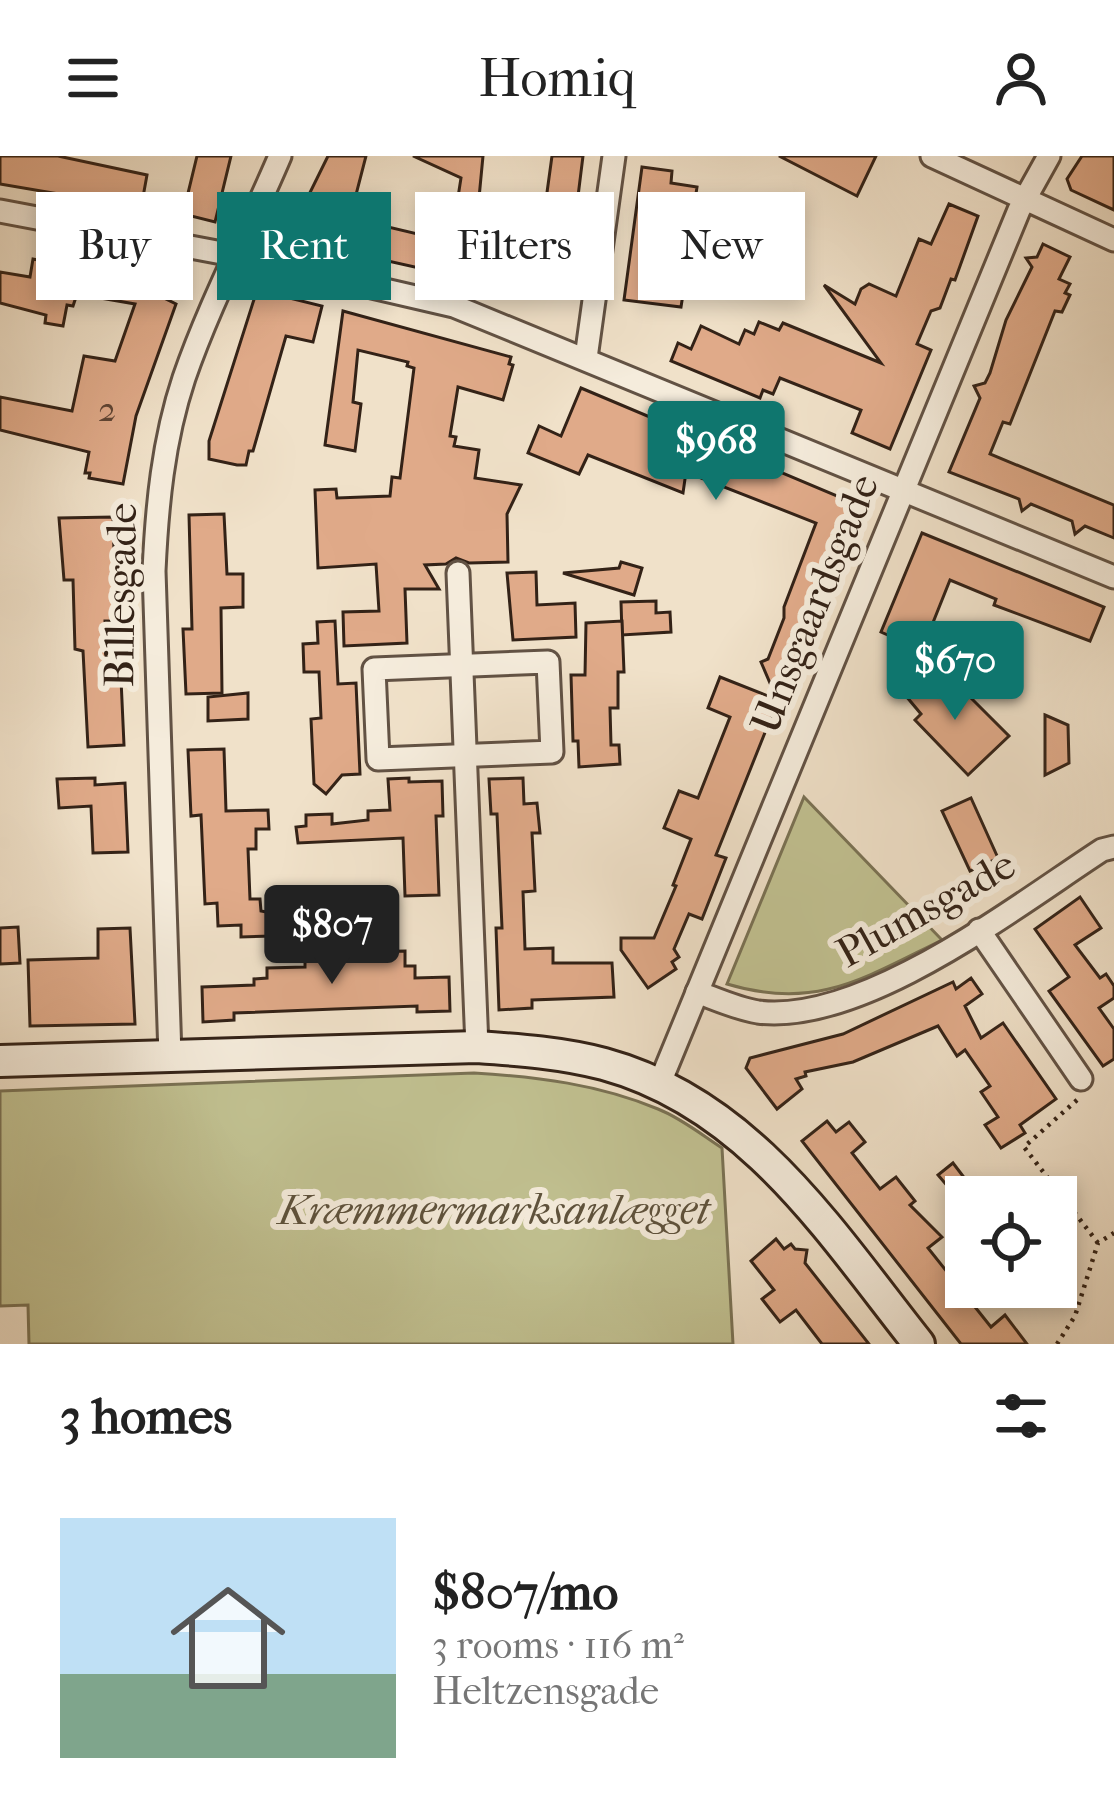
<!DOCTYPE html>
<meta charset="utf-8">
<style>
body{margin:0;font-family:"IM FELL French Canon",serif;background:#f2f2f2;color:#222;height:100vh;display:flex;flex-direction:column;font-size:45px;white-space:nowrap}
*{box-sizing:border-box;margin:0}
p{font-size:39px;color:#767676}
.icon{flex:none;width:66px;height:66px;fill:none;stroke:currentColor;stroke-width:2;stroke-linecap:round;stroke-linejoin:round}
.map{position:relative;height:1188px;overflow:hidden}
.panel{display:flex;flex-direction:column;background:#fff;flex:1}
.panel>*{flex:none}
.guide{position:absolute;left:36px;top:36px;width:1044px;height:108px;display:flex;gap:24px}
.tools{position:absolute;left:945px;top:1020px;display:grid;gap:24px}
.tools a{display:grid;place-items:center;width:132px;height:132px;border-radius:0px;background:#fff;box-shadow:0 6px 18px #0003;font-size:60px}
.price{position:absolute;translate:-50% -102px;padding:0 27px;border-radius:12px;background:#0f766e;color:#fff;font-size:39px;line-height:78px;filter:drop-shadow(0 3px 6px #0008)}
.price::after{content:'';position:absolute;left:50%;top:72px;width:36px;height:27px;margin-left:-18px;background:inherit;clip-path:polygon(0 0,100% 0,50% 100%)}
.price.current{background:#222;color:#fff}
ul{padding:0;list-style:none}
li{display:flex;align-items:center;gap:36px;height:300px;padding:0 60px}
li+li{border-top:3px solid #e0e0e0}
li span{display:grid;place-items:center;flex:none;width:336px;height:240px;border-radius:0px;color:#555}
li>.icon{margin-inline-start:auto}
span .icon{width:144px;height:144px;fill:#fffc;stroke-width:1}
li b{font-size:51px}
h2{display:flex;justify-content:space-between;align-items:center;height:144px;padding:0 60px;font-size:51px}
.tag{padding:0 42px;border-radius:0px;background:#fff;box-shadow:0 6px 18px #0003;font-size:42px;line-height:108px}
.tag.current{background:#0f766e;color:#fff}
header{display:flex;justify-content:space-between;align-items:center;height:156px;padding:0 60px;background:#fff;font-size:54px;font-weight:600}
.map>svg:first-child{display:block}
.green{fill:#c1c191;stroke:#7a7254;stroke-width:3}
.building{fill:#e0aa89;stroke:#332217;stroke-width:3}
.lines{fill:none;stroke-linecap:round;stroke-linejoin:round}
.street-casing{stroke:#625244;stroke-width:27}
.secondary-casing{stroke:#332217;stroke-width:36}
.path{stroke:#332217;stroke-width:4.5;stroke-dasharray:3 6;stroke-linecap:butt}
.street{stroke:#f5ecdc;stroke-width:21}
.secondary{stroke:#f5ecdc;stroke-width:30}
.labels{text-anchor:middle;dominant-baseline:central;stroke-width:12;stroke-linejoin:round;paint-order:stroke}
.number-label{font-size:36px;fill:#5e4434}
.street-label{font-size:42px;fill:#332217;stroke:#f5ecdc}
.park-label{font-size:42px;font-style:italic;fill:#5e523c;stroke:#f5ecdc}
</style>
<header><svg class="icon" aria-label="menu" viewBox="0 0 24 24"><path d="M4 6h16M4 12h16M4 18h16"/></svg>Homiq<svg class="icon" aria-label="person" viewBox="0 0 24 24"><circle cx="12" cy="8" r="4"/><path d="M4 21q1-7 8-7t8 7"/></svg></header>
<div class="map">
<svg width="1114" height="1188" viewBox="0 0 1114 1188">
<rect width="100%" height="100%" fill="#f0e1c9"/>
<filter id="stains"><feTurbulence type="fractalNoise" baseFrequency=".00167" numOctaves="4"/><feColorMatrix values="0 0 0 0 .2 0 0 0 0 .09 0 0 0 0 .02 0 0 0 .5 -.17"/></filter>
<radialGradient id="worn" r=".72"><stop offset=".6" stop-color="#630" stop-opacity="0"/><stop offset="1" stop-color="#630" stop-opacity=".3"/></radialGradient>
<g class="green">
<path d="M 804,641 L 942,784 C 864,822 816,855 727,828 Z"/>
<path d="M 474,917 C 538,921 598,928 658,953 C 681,962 702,979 722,992 L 733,1188 L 29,1188 L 28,1149 L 0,1150 L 0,935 Z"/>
</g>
<g class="building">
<polygon points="0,0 58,0 147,19 141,52 0,28"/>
<polygon points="197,0 231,0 215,66 183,58"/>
<polygon points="328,0 366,0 350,62 451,86 461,22 413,0 483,0 475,84 525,89 530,49 545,51 552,0 583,0 567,129 535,125 536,117 526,116 526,110 490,106 486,127 330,92 291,75"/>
<polygon points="779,0 876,0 857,40"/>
<polygon points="1082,0 1114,0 1114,54 1071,34 1067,23"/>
<polygon points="642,11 672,15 671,27 697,31 694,51 679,49 676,78 655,75 650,113 659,115 657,129 684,132 681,151 624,144"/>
<polygon points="949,48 978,60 955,124 951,123 940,152 931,155 917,188 931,194 890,293 852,277 861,254 780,222 773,238 763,234 760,242 671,205 678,187 691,193 701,170 739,188 745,174 754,178 759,166 779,174 783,167 881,207 824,129 855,148 861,133 869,128 896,140 919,83 931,88"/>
<polygon points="1043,88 1070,101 1059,123 1070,128 1065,137 1070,139 1062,156 1055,155 1010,268 1003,266 990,298 1114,349 1114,382 1085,370 1075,378 1072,365 1031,348 1022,355 1019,343 949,316 980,242 974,230 985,227 990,217 1006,164 1032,111 1026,102 1037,101"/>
<polygon points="44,98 100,108 101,102 158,112 156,138 176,148 136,260 123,328 89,322 90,317 85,317 89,296 0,274 0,241 72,255 84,200 115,205 135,148 77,138 73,150 67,149 63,170 45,167 46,159 0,147 0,116 30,121 33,103 43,105"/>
<polygon points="257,134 322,150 313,186 286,180 253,295 249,295 246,309 237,309 209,303 209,285"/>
<polygon points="343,155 511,201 509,208 513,209 503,244 458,231 450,280 456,281 454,290 479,294 475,322 521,329 507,358 508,406 469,407 456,402 446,408 425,409 439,433 405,433 407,487 344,490 343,456 379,455 376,408 318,412 315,334 336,333 337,342 390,340 392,321 400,322 414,212 407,210 408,206 358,194 353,246 361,248 355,295 325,289"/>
<polygon points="581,232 861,350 788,546 776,541 761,506 768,503 784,462 784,451 816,367 686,316 683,337 588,299 579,318 528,297 539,270 561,280"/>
<polygon points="224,358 227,418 243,418 243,451 221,452 222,537 186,538 183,473 192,473 189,359"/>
<polygon points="113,361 116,465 105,465 106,502 120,501 124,589 88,591 83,495 75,493 73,424 64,424 59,362"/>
<polygon points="922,377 1104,451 1090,485 994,449 996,443 950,424 922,494 881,476"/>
<polygon points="621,406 642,412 634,439 563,417 619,412"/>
<polygon points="536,416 537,449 575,447 576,481 513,484 507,417"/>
<polygon points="656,445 656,457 670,456 671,476 622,479 621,446"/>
<polygon points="335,465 338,528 356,527 360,618 342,619 326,638 314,628 311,563 321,562 319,516 304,516 303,488 318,487 317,466"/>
<polygon points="622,465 624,516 618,516 618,552 610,552 611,589 619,589 620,608 579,611 578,585 573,585 571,519 585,519 586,467"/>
<polygon points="920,516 941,538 958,529 1009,580 968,619 915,564 921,558 901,534"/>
<polygon points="720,521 778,544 716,699 726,702 702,763 689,758 674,793 679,801 672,806 676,813 648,832 621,794 621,782 654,782 676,730 673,729 691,683 664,672 679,635 698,642 730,561 708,552"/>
<polygon points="248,537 248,563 208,565 208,541"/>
<polygon points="1045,559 1068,569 1069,607 1045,619"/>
<polygon points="224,593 226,655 268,654 269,673 256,673 256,693 248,693 250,743 260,743 261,755 272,757 272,780 241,781 241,769 218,770 217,747 205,748 201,659 191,660 188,594"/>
<polygon points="95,622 95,629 125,627 128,696 93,697 91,650 59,652 57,623"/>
<polygon points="409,622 409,626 442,625 443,660 436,660 439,739 405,740 403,682 298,687 296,671 306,670 306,659 332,658 332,668 368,664 368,655 390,654 388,623"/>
<polygon points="523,622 524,648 537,647 540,677 532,677 535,735 523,736 525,793 553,792 553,807 612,807 614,841 532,844 532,852 499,854 496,772 502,772 497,658 491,658 489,623"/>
<polygon points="971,642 998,702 970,715 942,655"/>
<polygon points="1080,741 1101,772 1075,789 1100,822 1106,818 1114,830 1114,842 1099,852 1114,873 1114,903 1103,910 1049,835 1069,821 1035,773"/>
<polygon points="18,771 20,807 0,808 0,772"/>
<polygon points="130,772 135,868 30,870 28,804 98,802 98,773"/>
<polygon points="405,795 405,810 415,810 415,822 449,821 450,855 417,856 417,850 335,853 234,857 234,864 203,866 202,831 254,829 254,823 267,822 267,812 305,811 305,797"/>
<polygon points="971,822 982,838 965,850 981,882 1003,867 1056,943 1020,969 1025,977 1001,992 985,969 998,961 981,936 990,930 965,894 957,900 938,870 853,906 805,916 806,920 796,923 802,933 777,953 746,912 750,902 843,878 953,826 956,833"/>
<polygon points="827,965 836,976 849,966 865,986 852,997 880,1033 896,1021 915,1045 910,1049 942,1081 928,1092 991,1171 1005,1159 1027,1188 961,1188 802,985"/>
<polygon points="953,1007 969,1028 955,1039 938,1019"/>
<polygon points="776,1083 784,1093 791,1088 795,1093 807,1094 805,1107 869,1188 822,1188 796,1154 780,1166 762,1143 774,1134 751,1105"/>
</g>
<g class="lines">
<defs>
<g id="street">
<polyline points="932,0 1114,84"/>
<polyline points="0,55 238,100 454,150 1114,421"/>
<polyline points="586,202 614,0"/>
<polyline points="458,417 477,891"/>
<polygon points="548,506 552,596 378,603 374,513"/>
<polyline points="979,774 1081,923"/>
<path d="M 697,836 C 716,843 738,853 758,856 C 863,869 1016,750 1102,694 L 1114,691"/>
<path d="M 170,900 L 154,415 C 157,350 163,285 184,222 C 210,147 249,73 280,0"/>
<polyline points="659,929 1019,54 1049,0"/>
</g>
<path id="secondary" d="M 0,905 L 477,891 C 520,894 562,897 604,908 C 750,948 830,1076 919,1188"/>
</defs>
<use href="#street" class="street-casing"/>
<use href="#secondary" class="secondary-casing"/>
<g class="path">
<polyline points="1077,944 1024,991 1098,1087"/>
<polyline points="1057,1188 1075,1160 1098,1087 1114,1077"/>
</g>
<use href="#street" class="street"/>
<use href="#secondary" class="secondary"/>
</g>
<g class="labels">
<g class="number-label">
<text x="107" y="253">2</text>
</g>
<g class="street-label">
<text transform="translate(121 439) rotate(-89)">Billesgade</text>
<text transform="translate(815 448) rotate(-68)">Unsgaardsgade</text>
<text transform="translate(926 753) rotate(-29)">Plumsgade</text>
</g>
<g class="park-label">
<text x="494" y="1054">Kræmmermarksanlægget</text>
</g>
</g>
<rect width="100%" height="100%" filter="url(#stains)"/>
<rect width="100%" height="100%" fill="url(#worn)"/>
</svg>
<div class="tools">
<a><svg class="icon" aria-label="locate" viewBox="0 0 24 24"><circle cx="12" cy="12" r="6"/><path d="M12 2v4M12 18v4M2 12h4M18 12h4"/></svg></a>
</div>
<b class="price" style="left:716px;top:347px">$968</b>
<b class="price" style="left:955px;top:567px">$670</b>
<b class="price current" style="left:332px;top:831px">$807</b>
<div class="guide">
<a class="tag">Buy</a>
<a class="tag current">Rent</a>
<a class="tag">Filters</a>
<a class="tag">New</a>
</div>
</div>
<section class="panel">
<h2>3 homes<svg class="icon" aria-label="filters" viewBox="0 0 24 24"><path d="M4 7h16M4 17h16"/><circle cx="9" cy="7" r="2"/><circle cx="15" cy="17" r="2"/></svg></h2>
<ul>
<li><span style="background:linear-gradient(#bfe0f5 65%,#7fa58c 0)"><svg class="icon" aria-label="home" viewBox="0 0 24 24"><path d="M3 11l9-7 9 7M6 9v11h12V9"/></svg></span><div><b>$807/mo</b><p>3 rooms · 116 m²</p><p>Heltzensgade</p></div></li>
</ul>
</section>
